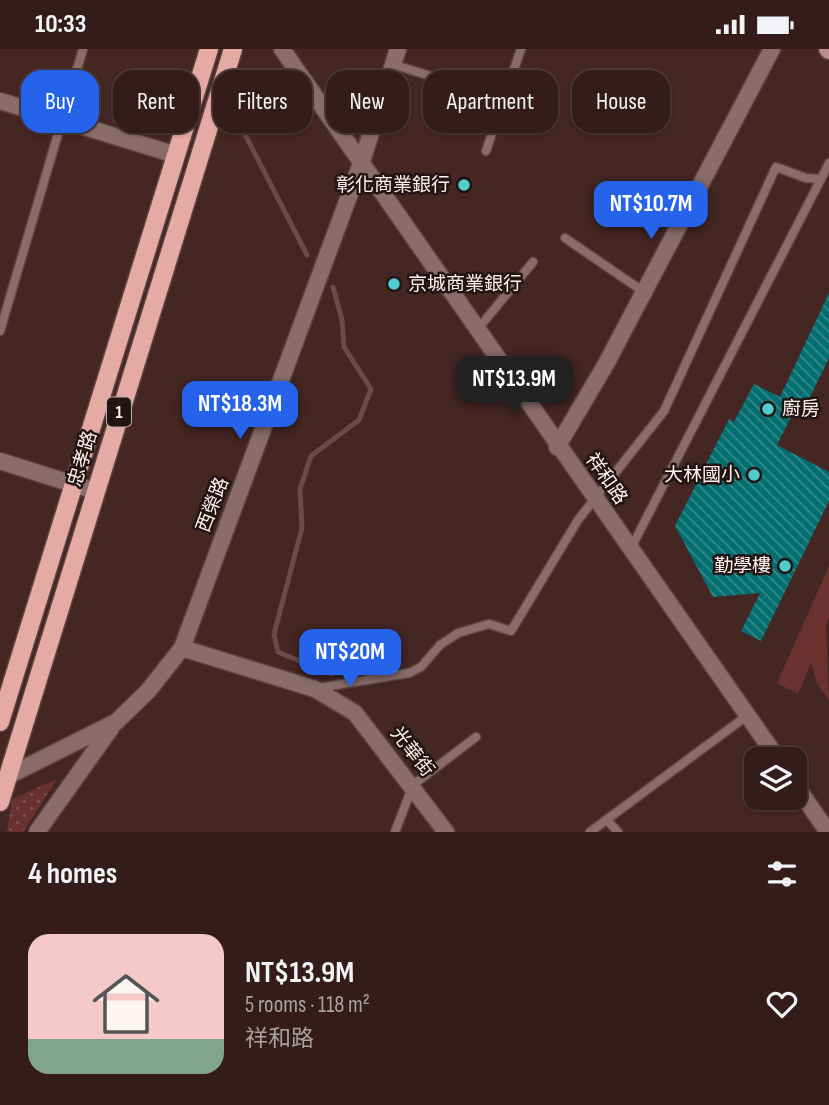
<!DOCTYPE html>
<meta charset="utf-8">
<style>
body{margin:0;font-family:"Sofia Sans Condensed","Noto Sans TC",sans-serif;background:#3b2523;color:#f1f3f6;height:100vh;display:flex;flex-direction:column;font-size:26px;white-space:nowrap}
*{box-sizing:border-box;margin:0}
p{font-size:23px;color:#a9a1a2}
.icon{flex:none;width:38px;height:38px;fill:none;stroke:currentColor;stroke-width:2;stroke-linecap:round;stroke-linejoin:round}
.map{position:relative;height:783px;overflow:hidden}
.side{display:flex;flex-direction:column;background:#331c1a;flex:1}
.side>*{flex:none}
.guide{position:absolute;left:21px;top:21px;width:788px;height:63px;display:flex;gap:14px}
.tools{position:absolute;left:744px;top:698px;display:grid;gap:14px}
.tools a{display:grid;place-items:center;width:63px;height:63px;border-radius:14px;background:#331c1a;box-shadow:0 2px 5px #0004,0 0 0 2px #4e3a39;font-size:35px}
.price{position:absolute;translate:-50% -60px;padding:0 16px;border-radius:14px;background:#2563eb;color:#fff;font-size:23px;line-height:46px;filter:drop-shadow(0 2px 4px #0008)}
.price::after{content:'';position:absolute;left:50%;top:42px;width:21px;height:16px;margin-left:-10px;background:inherit;clip-path:polygon(0 0,100% 0,50% 100%)}
.price.current{background:#222;color:#fff}
ul{padding:0;list-style:none}
li{display:flex;align-items:center;gap:21px;height:175px;padding:0 28px}
li+li{border-top:2px solid #4e3a39}
li span{display:grid;place-items:center;flex:none;width:196px;height:140px;border-radius:21px;color:#555}
li>.icon{margin-inline-start:auto}
span .icon{width:84px;height:84px;fill:#fffc;stroke-width:1}
li b{font-size:30px}
h2{display:flex;justify-content:space-between;align-items:center;height:84px;padding:0 28px;font-size:30px}
.pill{padding:0 24px;border-radius:21px;background:#331c1a;box-shadow:0 2px 5px #0004,0 0 0 2px #4e3a39;font-size:24px;line-height:63px}
.pill.current{background:#2563eb;color:#fff}
.status{display:flex;justify-content:space-between;align-items:center;height:49px;padding:0 35px;background:#331c1a;direction:ltr}
.status svg{height:19px;fill:currentColor}
.map>svg:first-child{display:block}
.grass{fill:url(#grass-dots)}
.pitch{fill:#6a322e}
.lines{fill:none;stroke-linecap:round;stroke-linejoin:round}
.stream{stroke:#6d4949;stroke-width:5}
.building{fill:url(#building-back-hatch)}
.lane-casing{stroke:#5e4340;stroke-width:11}
.street-casing{stroke:#5e4340;stroke-width:19}
.secondary-casing{stroke:#5e4340;stroke-width:21}
.primary-casing{stroke:#5e4340;stroke-width:21}
.lane{stroke:#8a6d6a;stroke-width:8}
.street{stroke:#8a6d6a;stroke-width:16}
.secondary{stroke:#bd8f8a;stroke-width:18}
.primary{stroke:#e4aaa3;stroke-width:18}
.poi-dot{fill:#52cdcf;stroke:#211412;stroke-width:2.5}
.labels{text-anchor:middle;dominant-baseline:central;stroke-width:5;stroke-linejoin:round;paint-order:stroke}
.shield{fill:#211412;stroke:#bcafad;stroke-width:2}
.shield-label{font-size:18px;font-weight:bold;fill:#fef2f0}
.poi-label{font-size:19px;fill:#fef2f0;stroke:#211412;text-anchor:end}
.street-label{font-size:19px;fill:#fef2f0;stroke:#211412}
</style>
<div class="status"><b>10:33</b><svg viewBox="0 0 49 12"><path d="M0 12V9h3v3zM5 12V6h3v6zM10 12V3h3v9zM15 12V0h3v12zM26 1h20v11H26zM47 4h2v5h-2z"/></svg></div>
<div class="map">
<svg width="829" height="783" viewBox="0 0 829 783">
<defs>
<pattern id="grass-dots" width="8" height="8" patternUnits="userSpaceOnUse" patternTransform="scale(1.75)"><rect width="8" height="8" fill="#6a322e"/><path d="M2 2h.1M6 6h.1" fill="none" stroke="#80504d" stroke-width="1.8" stroke-linecap="round"/></pattern>
<pattern id="building-back-hatch" width="6" height="6" patternUnits="userSpaceOnUse" patternTransform="scale(1.75)"><rect width="6" height="6" fill="#026e70"/><path d="M-1 5l2 2M0 0l6 6M5-1l2 2" fill="none" stroke="#358a8c"/></pattern>
</defs>
<rect width="100%" height="100%" fill="#442623"/>
<polygon class="grass" points="57,730 23,783 7,783 12,750"/>
<polygon class="pitch" points="829,517 829,568 826,576 829,651 817,635 811,614 798,645 777,634"/>
<g class="lines">
<g class="stream">
<polyline points="232,60 307,206"/>
<polyline points="331,625 278,603 274,585 302,479 300,440 311,407 359,371 371,340 344,298 342,271 333,238"/>
</g>
</g>
<polygon class="building" points="829,244 829,309 807,354 800,350 777,396 829,423 829,452 761,592 741,582 760,544 713,548 675,477 729,370 734,373 754,335 780,348"/>
<g class="lines">
<defs>
<g id="lane">
<polyline points="392,15 545,63"/>
<polyline points="486,102 521,0"/>
<polyline points="565,189 644,243"/>
<polyline points="477,281 533,213"/>
<polyline points="0,282 83,0"/>
<polyline points="630,501 821,130"/>
<polyline points="318,639 409,624 421,618 440,596 458,584 489,575 511,582 578,471 664,362 776,118 806,129 821,130 829,114"/>
<polyline points="607,771 618,783"/>
<polyline points="395,783 413,736 476,688"/>
<polyline points="590,783 748,666"/>
</g>
<g id="street">
<polyline points="282,0 778,710"/>
<polyline points="0,52 176,106"/>
<polyline points="557,398 606,315 772,0"/>
<polyline points="0,412 95,442"/>
<polyline points="182,599 315,640 355,664 446,783"/>
<polyline points="2,730 116,673 148,642 182,599 362,112 398,0"/>
<polyline points="794,734 828,783"/>
<polyline points="37,783 111,679"/>
</g>
<polyline id="secondary" points="828,0 829,1"/>
<g id="primary">
<polyline points="0,673 209,0"/>
<polyline points="0,753 233,0"/>
</g>
</defs>
<use href="#lane" class="lane-casing"/>
<use href="#street" class="street-casing"/>
<use href="#secondary" class="secondary-casing"/>
<use href="#primary" class="primary-casing"/>
<use href="#lane" class="lane"/>
<use href="#street" class="street"/>
<use href="#secondary" class="secondary"/>
<use href="#primary" class="primary"/>
</g>
<g class="poi-dot">
<circle cx="464" cy="136" r="7"/>
<circle cx="394" cy="235" r="7"/>
<circle cx="768" cy="360" r="7"/>
<circle cx="754" cy="426" r="7"/>
<circle cx="785" cy="517" r="7"/>
</g>
<g class="labels">
<rect class="shield" x="107" y="348.5" width="24" height="29" rx="5"/>
<g class="shield-label">
<text x="119" y="363">1</text>
</g>
<g class="poi-label">
<text x="450" y="136">彰化商業銀行</text>
<text x="408" y="235" text-anchor="start">京城商業銀行</text>
<text x="782" y="360" text-anchor="start">廚房</text>
<text x="740" y="426">大林國小</text>
<text x="771" y="517">勤學樓</text>
</g>
<g class="street-label">
<text transform="translate(83 410) rotate(-73)">忠孝路</text>
<text transform="translate(606 430) rotate(55)">祥和路</text>
<text transform="translate(213 456) rotate(-69)">西榮路</text>
<text transform="translate(412 703) rotate(52)">光華街</text>
</g>
</g>
</svg>
<div class="tools">
<a><svg class="icon" aria-label="layers" viewBox="0 0 24 24"><path d="M12 4l9 5-9 5-9-5zM3 14l9 5 9-5"/></svg></a>
</div>
<b class="price" style="left:651px;top:192px">NT$10.7M</b>
<b class="price current" style="left:514px;top:367px">NT$13.9M</b>
<b class="price" style="left:240px;top:392px">NT$18.3M</b>
<b class="price" style="left:350px;top:640px">NT$20M</b>
<div class="guide">
<a class="pill current">Buy</a>
<a class="pill">Rent</a>
<a class="pill">Filters</a>
<a class="pill">New</a>
<a class="pill">Apartment</a>
<a class="pill">House</a>
</div>
</div>
<section class="side">
<h2>4 homes<svg class="icon" aria-label="filters" viewBox="0 0 24 24"><path d="M4 7h16M4 17h16"/><circle cx="9" cy="7" r="2"/><circle cx="15" cy="17" r="2"/></svg></h2>
<ul>
<li><span style="background:linear-gradient(#f6c9c9 75%,#7fa58c 0)"><svg class="icon" aria-label="home" viewBox="0 0 24 24"><path d="M3 11l9-7 9 7M6 9v11h12V9"/></svg></span><div><b>NT$13.9M</b><p>5 rooms · 118 m²</p><p>祥和路</p></div><svg class="icon" aria-label="heart" viewBox="0 0 24 24"><path d="M12 20l-8-8c-3-5 5-10 8-4 3-6 11-1 8 4z"/></svg></li>
</ul>
</section>
